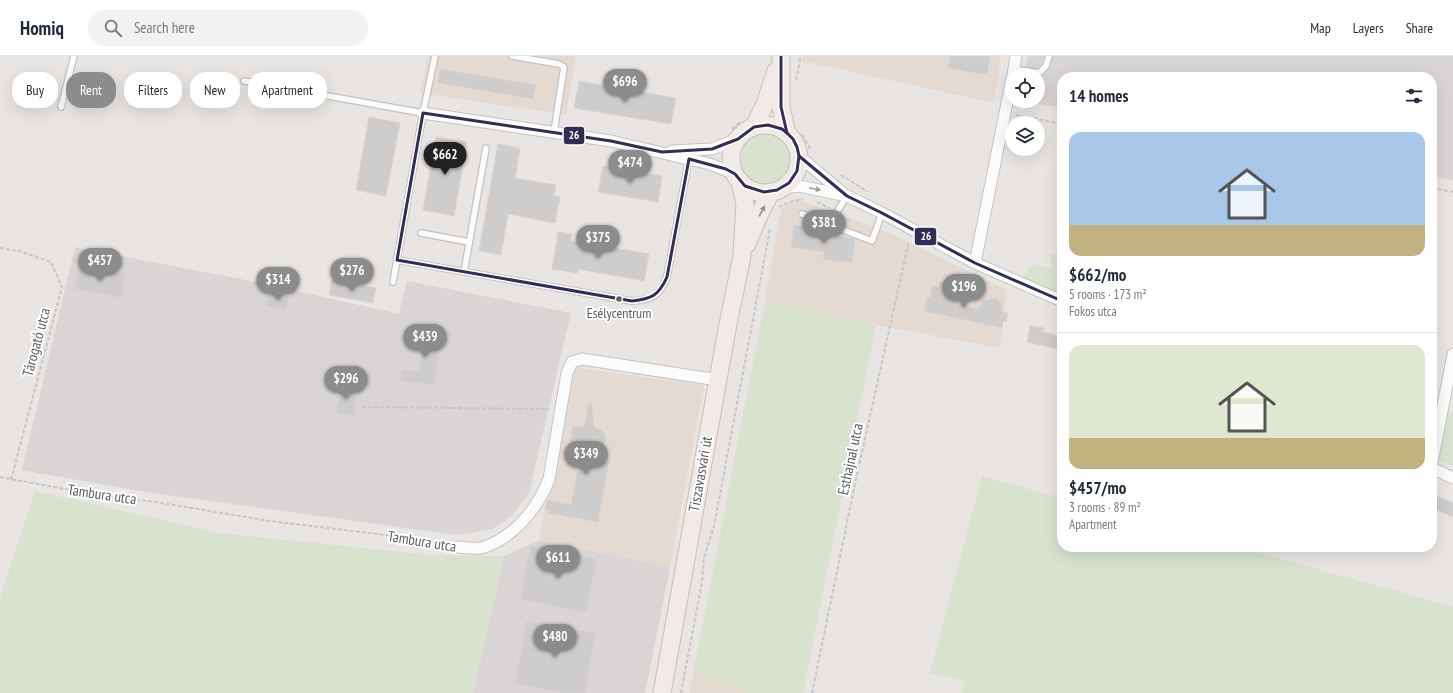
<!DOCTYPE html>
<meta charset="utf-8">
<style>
body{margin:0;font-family:"PT Sans Narrow",sans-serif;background:#f2f2f3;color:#1f2937;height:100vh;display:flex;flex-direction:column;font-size:15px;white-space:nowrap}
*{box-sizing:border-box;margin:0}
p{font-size:13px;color:#747a83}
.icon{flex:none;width:22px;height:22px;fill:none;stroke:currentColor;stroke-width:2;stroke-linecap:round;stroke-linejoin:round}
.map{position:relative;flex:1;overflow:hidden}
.panel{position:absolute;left:1057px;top:16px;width:380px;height:480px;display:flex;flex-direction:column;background:#fff;border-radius:16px;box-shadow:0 4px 16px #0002}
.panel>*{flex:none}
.top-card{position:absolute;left:12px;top:16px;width:380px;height:36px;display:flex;gap:8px}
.buttons{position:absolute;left:1005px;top:12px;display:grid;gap:8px}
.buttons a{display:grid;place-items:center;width:40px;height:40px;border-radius:50%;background:#fff;box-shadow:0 4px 16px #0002;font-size:20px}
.price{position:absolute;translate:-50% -34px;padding:0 9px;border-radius:14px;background:#8b8d8d;color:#fff;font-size:13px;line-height:26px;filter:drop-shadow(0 1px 2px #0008)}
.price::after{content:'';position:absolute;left:50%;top:24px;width:12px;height:9px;margin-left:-6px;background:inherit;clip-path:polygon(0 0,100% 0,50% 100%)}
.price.on{background:#222;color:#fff}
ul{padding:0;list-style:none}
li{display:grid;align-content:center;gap:8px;height:212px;padding:0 12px}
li+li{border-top:1px solid #e0e1e3}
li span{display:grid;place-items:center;height:124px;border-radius:12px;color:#555}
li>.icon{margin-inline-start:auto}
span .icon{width:72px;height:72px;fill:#fffc;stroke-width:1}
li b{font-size:17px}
h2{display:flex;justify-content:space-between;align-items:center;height:48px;padding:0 12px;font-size:17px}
.tag{padding:0 14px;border-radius:16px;background:#fff;box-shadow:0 4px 16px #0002;font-size:14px;line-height:36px}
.tag.on{background:#8b8d8d;color:#fff}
header{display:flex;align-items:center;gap:24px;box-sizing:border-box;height:56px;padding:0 20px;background:#fff;border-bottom:1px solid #e0e1e3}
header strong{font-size:19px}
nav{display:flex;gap:22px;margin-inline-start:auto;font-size:14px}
.search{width:280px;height:36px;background:#f2f2f3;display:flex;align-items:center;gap:10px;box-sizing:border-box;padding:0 14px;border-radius:16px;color:#747a83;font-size:15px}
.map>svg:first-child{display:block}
.commercial{fill:#e5dad2}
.industrial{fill:#d9d5d4}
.green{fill:#d8e2cf}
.building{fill:#cfcdcb;stroke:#d7d4d2}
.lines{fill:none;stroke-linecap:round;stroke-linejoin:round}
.service-casing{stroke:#c2c3c2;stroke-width:8}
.minor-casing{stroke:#c2c3c2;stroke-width:13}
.primary-casing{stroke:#cdbdb3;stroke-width:19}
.path{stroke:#c4c8c5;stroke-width:2;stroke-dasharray:4 2;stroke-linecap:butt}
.service{stroke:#fcfbfb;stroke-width:5.5}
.minor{stroke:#fcfbfb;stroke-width:11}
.primary{stroke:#f0ebe6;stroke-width:17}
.bus-1-casing{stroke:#fff;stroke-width:6}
.bus-1{stroke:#312d55;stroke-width:3}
.oneway{fill:#9a9d9d}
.oneway2{fill:#8e8f8e}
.bus-dot{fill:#595e5f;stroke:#fff;stroke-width:1.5}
.labels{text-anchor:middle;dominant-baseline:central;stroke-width:4;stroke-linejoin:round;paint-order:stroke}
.bus-label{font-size:14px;fill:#595e5f;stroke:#fff}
.street-label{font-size:15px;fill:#595e5f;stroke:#fff}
.line-badge{stroke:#fff;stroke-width:1.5}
.badge-label{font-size:11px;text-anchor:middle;font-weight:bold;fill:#fff}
</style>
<header>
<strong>Homiq</strong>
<div class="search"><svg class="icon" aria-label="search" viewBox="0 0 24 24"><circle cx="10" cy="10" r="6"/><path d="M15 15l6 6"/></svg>Search here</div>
<nav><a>Map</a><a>Layers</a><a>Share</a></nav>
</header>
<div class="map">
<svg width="1453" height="637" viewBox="0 0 1453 637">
<rect width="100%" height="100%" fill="#e8e5e2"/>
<g class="commercial">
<polygon points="428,0 576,0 566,59 420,37"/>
<polygon points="803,0 1001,0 994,47 802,5"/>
<polygon points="797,143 885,175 1007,234 1000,292 876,269 765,245 781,153"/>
<polygon points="571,312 578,312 704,329 670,511 539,484"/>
<polygon points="694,614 754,637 689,637"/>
</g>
<g class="industrial">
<polygon points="1028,0 1453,0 1453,124 1432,120 1432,21 1062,21 1062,52 1024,45 1038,45 1038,19 1024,19"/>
<polygon points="75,191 266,228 399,258 407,225 571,257 529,437 512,460 493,473 457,479 145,436 22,414"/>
<polygon points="539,484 670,511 645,637 473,637 504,500"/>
</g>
<g class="green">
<circle cx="765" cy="103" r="27"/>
<polygon points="1062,198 1062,240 1023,222 1031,209 1052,212 1050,199"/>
<polygon points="765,245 876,269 803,637 750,637 694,614"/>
<polygon points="1453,356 1453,410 1432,401 1432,368"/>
<polygon points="982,420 1062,442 1062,491 1238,491 1453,551 1453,637 962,637 965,625 930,617"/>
<polygon points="35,435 219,477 430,499 504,500 473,637 0,637 0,542"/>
</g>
<g class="building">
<polygon points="950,0 990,0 987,19 948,12"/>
<polygon points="440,13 536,29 533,43 438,27"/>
<polygon points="579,25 676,42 671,68 574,52"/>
<polygon points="369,61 400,67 386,140 356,134"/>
<polygon points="436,81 467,86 454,160 423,154"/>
<polygon points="498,88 520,92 515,122 556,129 554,140 560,141 555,167 508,158 501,199 479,195"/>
<polygon points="603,110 662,120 658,146 598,136"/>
<polygon points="794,169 823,173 822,178 855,183 852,207 823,203 824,196 791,191"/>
<polygon points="558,176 572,178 571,185 649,198 644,225 578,213 578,217 552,213"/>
<polygon points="79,210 125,218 121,242 75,233"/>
<polygon points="332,224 376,232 373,247 329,239"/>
<polygon points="940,226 951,228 949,233 957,235 955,244 957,244 957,248 978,253 978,250 981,251 983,243 989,244 990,242 999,244 999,247 1003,247 1001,255 1008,257 1006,266 1003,265 1002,272 924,255 927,241 930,242 932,230 939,231"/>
<polygon points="269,236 289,240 286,254 266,250"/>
<polygon points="1030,270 1044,272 1043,276 1062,280 1062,294 1027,286"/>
<polygon points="413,273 441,276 435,329 400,325 402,313 419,315 423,287 412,285"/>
<polygon points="339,328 356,329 354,359 337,358"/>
<polygon points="589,347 592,348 594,372 602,374 606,380 605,386 589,401 609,405 598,466 548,457 549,454 545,454 547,444 571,449 581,396 579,396 581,389 570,387 573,369 584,371"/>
<polygon points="1434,439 1453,447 1453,461 1432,452 1432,444"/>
<polygon points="531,489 597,503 586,557 520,543"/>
<polygon points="526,565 595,577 585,637 561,637 561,636 515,628"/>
</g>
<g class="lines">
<defs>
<g id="service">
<polyline points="512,0 559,8 564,11 554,76"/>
<polyline points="1013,13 1039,17 1046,10 1049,0"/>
<polyline points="244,25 423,57"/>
<polyline points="61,51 74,0"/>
<polyline points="802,158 872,185 882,157"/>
<polyline points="829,168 847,140"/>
<polyline points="421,177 469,186"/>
<path d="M 397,204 L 632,245 C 652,244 660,240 667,221 L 689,102"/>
<polyline points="464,216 486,92"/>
<polyline points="393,226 423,57 435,0"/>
</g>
<g id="minor">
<polyline points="1013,19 1016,0"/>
<polyline points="423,57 611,85 710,108 735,118"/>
<polyline points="672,95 712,93 738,83"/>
<polyline points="799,100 845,139"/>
<polyline points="782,132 799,130 847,140 882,157 975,207 1062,245"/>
<polyline points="975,207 1012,22"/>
<polyline points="1432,407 1453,298"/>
<polyline points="1432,412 1453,422"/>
<path d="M 459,491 C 466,492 474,493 481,492 C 512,484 538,452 549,423 L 567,317 L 572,306 L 582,303 L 718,324"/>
</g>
<g id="primary">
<polyline points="781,0 781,51 787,77"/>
<circle cx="765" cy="103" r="34"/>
<polyline points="754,71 765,48 776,15"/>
<polyline points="747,188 760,157 771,136"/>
<polyline points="662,637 727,273 742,200 745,148 740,125"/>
</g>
</defs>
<use href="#service" class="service-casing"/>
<use href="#minor" class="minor-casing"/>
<use href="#primary" class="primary-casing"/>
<g class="path">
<polyline points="796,24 801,0"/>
<polyline points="1016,59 1062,68"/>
<polyline points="732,73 741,65"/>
<polyline points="802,79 811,94"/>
<polyline points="841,119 868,136"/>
<polyline points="1432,132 1453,136"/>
<polyline points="817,146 829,152"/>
<polyline points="779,151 793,145 803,143"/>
<polyline points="0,192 19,195 51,206 62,231 11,424"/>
<polyline points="362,351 549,353"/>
<polyline points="0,421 108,441 156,446 270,465 394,480 448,489"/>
<polyline points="681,637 702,526 704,502 714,470 770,173"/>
<polyline points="812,637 856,423 909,185"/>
</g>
<use href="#service" class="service"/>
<use href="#minor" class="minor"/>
<use href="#primary" class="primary"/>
<defs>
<g id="bus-1">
<polyline points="781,0 781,51 787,77"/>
<path d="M 423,57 L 611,85 L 662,96 L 712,93 L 738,83 L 754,71 L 768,69 L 782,73 L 787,77 L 793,83 L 797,91 L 799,100 L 797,115 L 789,127 L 777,134 L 764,136 L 745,130 L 735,118 L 726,113 L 689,103 L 667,221 C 659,239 652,243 632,245 L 397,204 Z"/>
<polyline points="799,100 847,140 882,157 975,207 1062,245"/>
</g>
</defs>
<use href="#bus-1" class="bus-1-casing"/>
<use href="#bus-1" class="bus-1"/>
</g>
<defs><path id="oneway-solid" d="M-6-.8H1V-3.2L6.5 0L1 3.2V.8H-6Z"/></defs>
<use class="oneway" href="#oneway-solid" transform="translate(815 133) rotate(12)"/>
<use class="oneway2" href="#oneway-solid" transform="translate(762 155) rotate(-62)"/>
<circle class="bus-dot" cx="619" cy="243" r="3.5"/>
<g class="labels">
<g class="bus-label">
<text x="619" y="257">Esélycentrum</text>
</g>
<g class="street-label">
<text transform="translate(36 286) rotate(-75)">Tárogató utca</text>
<text transform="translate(850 403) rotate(-78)">Esthajnal utca</text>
<text transform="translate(700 418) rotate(-80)">Tiszavasvári út</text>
<text transform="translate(102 438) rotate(8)">Tambura utca</text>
<text transform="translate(422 485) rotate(9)">Tambura utca</text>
</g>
</g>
<g class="line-badge">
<rect x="563" y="70" width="22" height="19" rx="4" fill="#312d55"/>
<rect x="914" y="171" width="23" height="19" rx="4" fill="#312d55"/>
</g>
<g class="badge-label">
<text x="574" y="83">26</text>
<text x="926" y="184">26</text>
</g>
</svg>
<div class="buttons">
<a><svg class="icon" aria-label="locate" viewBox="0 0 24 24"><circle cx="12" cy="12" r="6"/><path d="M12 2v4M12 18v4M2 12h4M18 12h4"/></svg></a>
<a><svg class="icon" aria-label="layers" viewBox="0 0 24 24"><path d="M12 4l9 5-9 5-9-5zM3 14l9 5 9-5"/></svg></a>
</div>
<b class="price" style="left:625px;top:47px">$696</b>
<b class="price on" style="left:445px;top:120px">$662</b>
<b class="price" style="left:630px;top:128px">$474</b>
<b class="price" style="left:824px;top:188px">$381</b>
<b class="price" style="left:598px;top:203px">$375</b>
<b class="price" style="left:100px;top:226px">$457</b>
<b class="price" style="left:352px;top:236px">$276</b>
<b class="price" style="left:278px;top:245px">$314</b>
<b class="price" style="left:964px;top:252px">$196</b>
<b class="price" style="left:425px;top:302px">$439</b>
<b class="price" style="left:346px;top:344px">$296</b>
<b class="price" style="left:586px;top:419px">$349</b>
<b class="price" style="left:558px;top:523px">$611</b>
<b class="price" style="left:555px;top:602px">$480</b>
<div class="top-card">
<a class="tag">Buy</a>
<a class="tag on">Rent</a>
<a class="tag">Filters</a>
<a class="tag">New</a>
<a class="tag">Apartment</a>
</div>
<section class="panel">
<h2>14 homes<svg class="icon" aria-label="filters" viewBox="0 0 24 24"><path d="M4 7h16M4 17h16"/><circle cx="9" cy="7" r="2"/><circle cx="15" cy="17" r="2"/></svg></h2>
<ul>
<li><span style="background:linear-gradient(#a9c7e8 75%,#c2b280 0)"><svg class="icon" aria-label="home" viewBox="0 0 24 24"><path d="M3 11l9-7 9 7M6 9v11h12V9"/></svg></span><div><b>$662/mo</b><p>5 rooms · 173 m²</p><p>Fokos utca</p></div></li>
<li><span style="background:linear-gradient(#dfe7d0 75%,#c2b280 0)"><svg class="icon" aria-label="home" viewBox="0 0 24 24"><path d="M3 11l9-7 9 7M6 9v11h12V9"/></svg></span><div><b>$457/mo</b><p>3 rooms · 89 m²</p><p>Apartment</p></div></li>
</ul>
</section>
</div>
